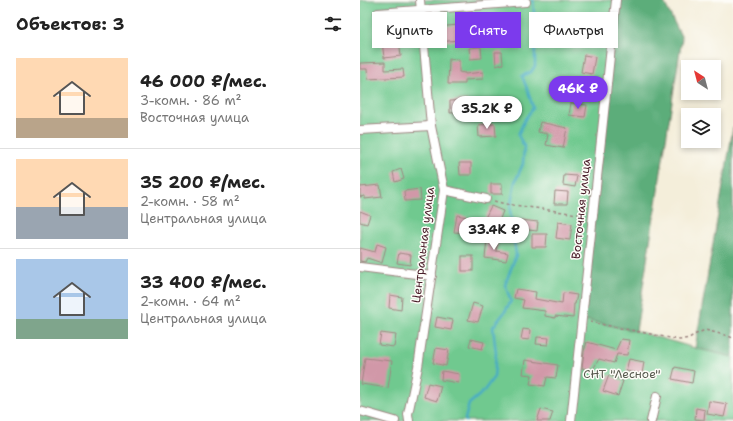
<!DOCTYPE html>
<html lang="ru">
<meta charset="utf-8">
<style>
body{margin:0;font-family:"Shantell Sans",sans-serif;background:#f6f6f6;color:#222;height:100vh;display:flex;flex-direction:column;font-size:15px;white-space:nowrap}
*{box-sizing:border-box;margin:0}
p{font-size:13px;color:#767676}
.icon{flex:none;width:22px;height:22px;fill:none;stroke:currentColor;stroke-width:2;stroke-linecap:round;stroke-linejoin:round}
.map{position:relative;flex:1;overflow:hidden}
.drawer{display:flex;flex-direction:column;background:#fff;width:360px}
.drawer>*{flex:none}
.hud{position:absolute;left:12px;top:12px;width:301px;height:36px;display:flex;gap:8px}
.needle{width:26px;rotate:324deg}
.buttons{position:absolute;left:321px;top:60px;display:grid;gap:8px}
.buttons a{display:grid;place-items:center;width:40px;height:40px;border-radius:0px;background:#fff;box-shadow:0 2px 6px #0003;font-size:20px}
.price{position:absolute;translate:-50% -34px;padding:0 9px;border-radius:14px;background:#fff;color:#222;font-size:13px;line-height:26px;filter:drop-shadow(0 1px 2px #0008)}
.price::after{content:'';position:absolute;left:50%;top:24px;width:12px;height:9px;margin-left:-6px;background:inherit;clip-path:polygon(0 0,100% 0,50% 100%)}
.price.selected{background:#7c3aed;color:#fff}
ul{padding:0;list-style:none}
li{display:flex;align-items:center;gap:12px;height:100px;padding:0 16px}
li+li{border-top:1px solid #e0e0e0}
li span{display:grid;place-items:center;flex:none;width:112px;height:80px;border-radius:0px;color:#555}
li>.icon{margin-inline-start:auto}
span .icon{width:48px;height:48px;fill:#fffc;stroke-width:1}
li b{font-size:17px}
h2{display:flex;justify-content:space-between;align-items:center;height:48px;padding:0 16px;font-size:17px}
.tag{padding:0 14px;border-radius:0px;background:#fff;box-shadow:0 2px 6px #0003;font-size:14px;line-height:36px}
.tag.selected{background:#7c3aed;color:#fff}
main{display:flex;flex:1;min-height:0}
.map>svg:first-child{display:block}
.green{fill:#70c98f;stroke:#5d745d}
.forest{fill:#5cad7a;stroke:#536652}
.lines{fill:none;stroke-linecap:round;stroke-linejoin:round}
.stream{stroke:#46abc5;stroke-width:2.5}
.building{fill:#d198a8}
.street-casing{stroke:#9f8682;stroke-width:10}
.path{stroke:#9f8682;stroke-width:1.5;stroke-dasharray:3 3;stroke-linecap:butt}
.street{stroke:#fff;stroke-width:8}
.labels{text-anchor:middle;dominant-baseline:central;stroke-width:3;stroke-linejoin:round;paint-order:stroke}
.street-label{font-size:12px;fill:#4a1f2b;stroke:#fdfcf7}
.park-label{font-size:12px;fill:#575a4e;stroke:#fdfcf7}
</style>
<main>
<section class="drawer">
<h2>Объектов: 3<svg class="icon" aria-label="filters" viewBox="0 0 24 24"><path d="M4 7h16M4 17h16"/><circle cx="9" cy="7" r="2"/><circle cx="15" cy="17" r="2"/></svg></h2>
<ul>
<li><span style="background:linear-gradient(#ffd9b3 75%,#b9a48a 0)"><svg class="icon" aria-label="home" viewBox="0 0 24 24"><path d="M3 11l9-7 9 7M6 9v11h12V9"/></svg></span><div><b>46 000 ₽/мес.</b><p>3-комн. · 86 m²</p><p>Восточная улица</p></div></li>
<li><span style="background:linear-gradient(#ffd9b3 60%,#9aa5b1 0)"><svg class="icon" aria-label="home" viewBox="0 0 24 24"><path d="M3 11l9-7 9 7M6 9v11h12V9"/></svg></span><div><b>35 200 ₽/мес.</b><p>2-комн. · 58 m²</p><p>Центральная улица</p></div></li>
<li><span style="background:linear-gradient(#a9c7e8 75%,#7fa58c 0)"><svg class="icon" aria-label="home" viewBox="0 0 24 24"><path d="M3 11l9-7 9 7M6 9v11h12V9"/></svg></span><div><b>33 400 ₽/мес.</b><p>2-комн. · 64 m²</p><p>Центральная улица</p></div></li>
</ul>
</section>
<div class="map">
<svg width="373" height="421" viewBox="0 0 373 421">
<rect width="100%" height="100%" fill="#fdfcf7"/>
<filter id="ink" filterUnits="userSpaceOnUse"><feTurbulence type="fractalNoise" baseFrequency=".025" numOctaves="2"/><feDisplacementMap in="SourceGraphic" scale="8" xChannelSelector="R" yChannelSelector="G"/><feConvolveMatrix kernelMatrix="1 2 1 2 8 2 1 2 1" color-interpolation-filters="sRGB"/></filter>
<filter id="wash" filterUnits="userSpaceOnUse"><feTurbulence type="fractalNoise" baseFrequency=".012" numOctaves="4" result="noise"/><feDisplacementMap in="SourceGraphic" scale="16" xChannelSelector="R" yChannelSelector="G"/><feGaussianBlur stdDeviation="0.9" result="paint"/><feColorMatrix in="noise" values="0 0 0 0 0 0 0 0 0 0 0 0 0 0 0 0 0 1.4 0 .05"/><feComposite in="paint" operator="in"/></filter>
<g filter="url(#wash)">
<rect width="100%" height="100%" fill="#f4eeda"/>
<polygon class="green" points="0,0 256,0 222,319 276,331 335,348 373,357 373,421 0,421"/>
<g class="forest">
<polygon points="256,0 303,0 322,38 276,331 222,319"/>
<polygon points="373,128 373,357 335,348"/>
</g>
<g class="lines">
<polyline class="stream" points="106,421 105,419 109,404 123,392 134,377 136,353 133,327 144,313 151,301 145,285 156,255 150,210 155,182 163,164 164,146 158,135 165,119 173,108 168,91 162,76 171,72 175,66 175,50 177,36 175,26 173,0"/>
</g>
<g id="blocks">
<g class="building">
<polygon points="157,21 158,34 141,36 140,22"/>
<polygon points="232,23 243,25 241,42 230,40"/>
<polygon points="98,25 99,40 78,42 77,27"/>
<polygon points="39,39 41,56 24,58 22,41"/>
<polygon points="121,47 122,58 110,59 109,48"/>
<polygon points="135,52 142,52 143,64 136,66"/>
<polygon points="224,55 235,57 232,74 221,72"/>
<polygon points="89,59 99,60 99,72 105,73 105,74 123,72 123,79 105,80 105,84 88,84"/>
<polygon points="25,62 25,70 43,69 44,77 8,79 7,69 0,69 0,63"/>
<polygon points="107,100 107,112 90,113 90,101"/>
<polygon points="211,103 227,105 225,117 209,115"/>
<polygon points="180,122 207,128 203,148 186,145 188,134 178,132"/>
<polygon points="135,124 136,136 119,137 118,125"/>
<polygon points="99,163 111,163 111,175 100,175"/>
<polygon points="41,169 44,179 35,182 33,172"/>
<polygon points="204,175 217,176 215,187 203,185"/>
<rect x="131" y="184" width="11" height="10"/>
<polygon points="20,185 22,197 5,199 5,196 0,197 0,187"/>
<polygon points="60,189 61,200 45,201 44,191"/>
<polygon points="195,191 208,192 207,204 194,204"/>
<polygon points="131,206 143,211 138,224 125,218"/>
<polygon points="0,211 10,215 7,224 0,222"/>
<polygon points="97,215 107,217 104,233 94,232"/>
<polygon points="161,220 178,222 177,231 160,229"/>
<polygon points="198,222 212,224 210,240 196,238"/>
<polygon points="172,234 187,234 186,247 172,247"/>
<polygon points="127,239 138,241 136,251 148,253 146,261 125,258"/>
<polygon points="17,244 26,247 22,263 7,258 5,262 0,261 0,248 15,252"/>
<polygon points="39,253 51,255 50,265 37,263"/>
<rect x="102" y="256" width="11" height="15"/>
<polygon points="156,289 176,292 175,299 202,304 203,293 217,295 215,304 214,304 213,318 195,316 195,318 185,316 185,311 162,308 164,300 154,298"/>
<polygon points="30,295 42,297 41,310 29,308"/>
<polygon points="113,303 123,306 118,322 108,320"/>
<polygon points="77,317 93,320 91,330 75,327"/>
<polygon points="163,329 170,330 169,340 161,339"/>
<polygon points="21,333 36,335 34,347 19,345"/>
<polygon points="177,337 189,338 188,345 176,344"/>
<polygon points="111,339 124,342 122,349 109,346"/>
<polygon points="261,339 269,340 267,355 257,354 254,363 239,359 232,371 222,368 224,351 227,342 256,350"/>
<polygon points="76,348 89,350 86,366 73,363"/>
<polygon points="5,358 32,361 28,388 1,384"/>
<polygon points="269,359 284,362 282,374 266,371"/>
<polygon points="165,360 198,365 196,378 187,377 185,386 170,384 172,375 163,374"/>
<polygon points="315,367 334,371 332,383 312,379"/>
<polygon points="82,371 99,374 98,383 81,380"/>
<polygon points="249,375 263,381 258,396 243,391"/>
<polygon points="68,383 81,386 77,401 64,397"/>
<polygon points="349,401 367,404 364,417 347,414"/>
<polygon points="336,408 345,410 344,420 335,419"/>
<polygon points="181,409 193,412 190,421 177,421"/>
</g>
</g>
</g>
<g filter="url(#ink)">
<use href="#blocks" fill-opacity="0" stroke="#9f8682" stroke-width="1"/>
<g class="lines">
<defs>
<g id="street">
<polyline points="18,13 166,2"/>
<polyline points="0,130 71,126"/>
<polyline points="84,190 126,199"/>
<polyline points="0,267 72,276"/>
<polyline points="0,411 35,421"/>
<polyline points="49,421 48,414 58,367 84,190 71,126 60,0"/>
<polyline points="211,421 256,0"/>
<polyline points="291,421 297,396"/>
</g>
</defs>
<use href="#street" class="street-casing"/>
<g class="path">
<polyline points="134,201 146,204 225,215"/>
<polyline points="230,322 320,340 329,338 334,335 345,330 368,336 373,338"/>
</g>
<use href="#street" class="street"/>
</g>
</g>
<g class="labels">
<g class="street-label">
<text transform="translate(221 209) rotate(-84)">Восточная улица</text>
<text transform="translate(63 245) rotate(-83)">Центральная улица</text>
</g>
<g class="park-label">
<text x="262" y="374">СНТ "Лесное"</text>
</g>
</g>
</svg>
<div class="buttons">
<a><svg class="needle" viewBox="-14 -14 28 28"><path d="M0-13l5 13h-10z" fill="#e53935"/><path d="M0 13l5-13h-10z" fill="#767676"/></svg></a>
<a><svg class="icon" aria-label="layers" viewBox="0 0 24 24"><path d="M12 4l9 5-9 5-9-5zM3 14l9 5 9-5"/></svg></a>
</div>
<b class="price selected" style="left:218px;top:110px">46K ₽</b>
<b class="price" style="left:127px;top:130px">35.2K ₽</b>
<b class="price" style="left:134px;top:251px">33.4K ₽</b>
<div class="hud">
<a class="tag">Купить</a>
<a class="tag selected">Снять</a>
<a class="tag">Фильтры</a>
</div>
</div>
</main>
